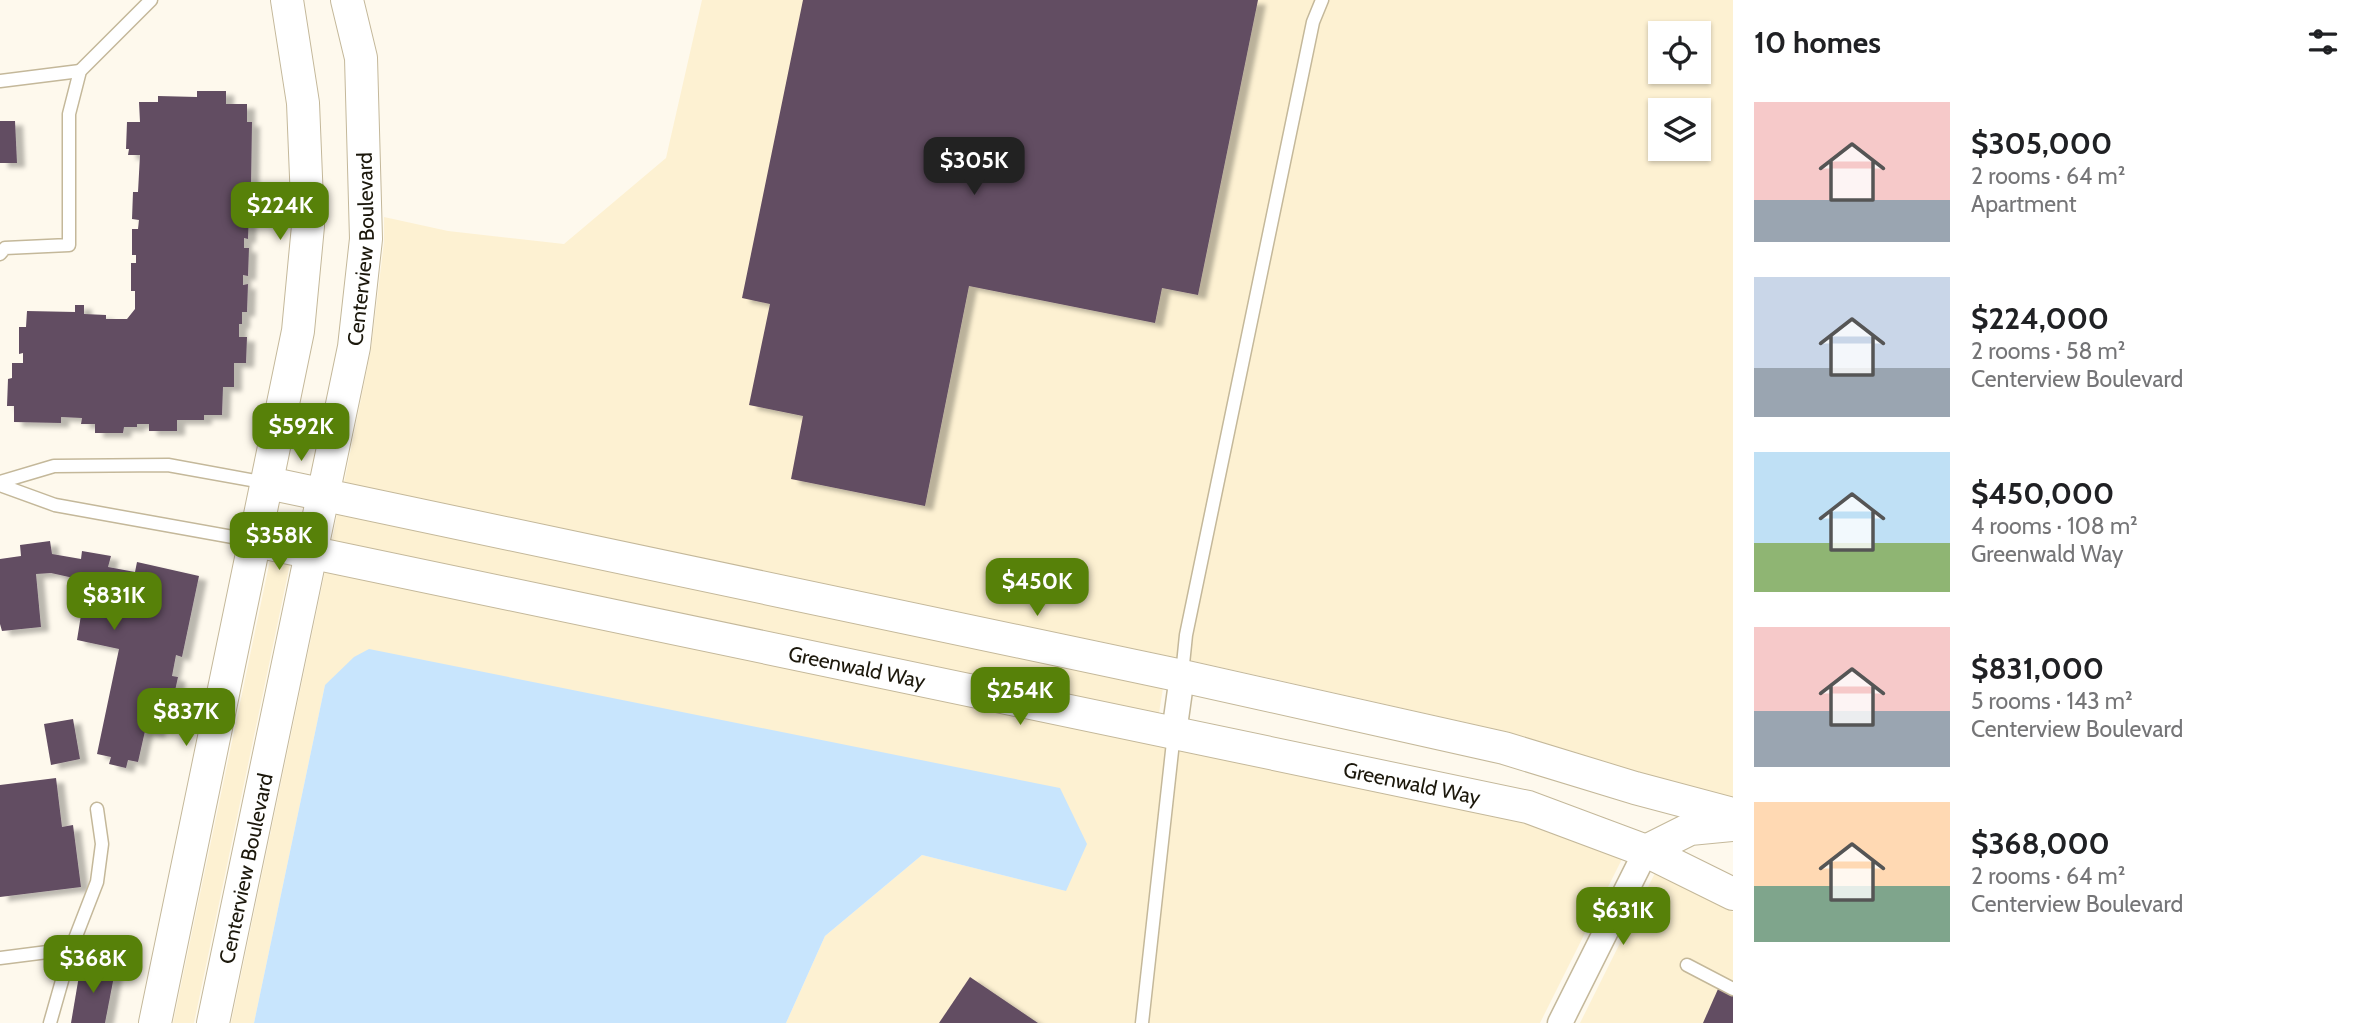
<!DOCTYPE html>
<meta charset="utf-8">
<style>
body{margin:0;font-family:Cabin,sans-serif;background:#f2f2f2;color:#202124;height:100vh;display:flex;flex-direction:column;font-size:26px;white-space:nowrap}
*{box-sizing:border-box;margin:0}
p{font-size:23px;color:#757577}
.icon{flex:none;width:38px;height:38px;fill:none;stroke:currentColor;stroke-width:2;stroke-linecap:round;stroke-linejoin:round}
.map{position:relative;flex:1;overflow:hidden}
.panel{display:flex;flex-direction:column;background:#fff;width:630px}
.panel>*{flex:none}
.controls{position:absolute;left:1648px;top:21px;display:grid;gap:14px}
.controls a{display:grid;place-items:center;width:63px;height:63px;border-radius:0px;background:#fff;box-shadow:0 2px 5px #0004;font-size:35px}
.price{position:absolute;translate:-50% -60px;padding:0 16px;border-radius:14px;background:#578109;color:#fff;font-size:23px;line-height:46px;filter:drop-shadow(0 2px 4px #0008)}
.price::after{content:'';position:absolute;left:50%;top:42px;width:21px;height:16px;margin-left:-10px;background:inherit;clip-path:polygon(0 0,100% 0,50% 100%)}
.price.selected{background:#222;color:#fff}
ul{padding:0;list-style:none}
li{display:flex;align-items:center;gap:21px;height:175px;padding:0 21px}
li span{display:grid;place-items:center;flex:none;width:196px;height:140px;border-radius:0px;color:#555}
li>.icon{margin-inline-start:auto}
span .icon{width:84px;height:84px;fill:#fffc;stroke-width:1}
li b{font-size:30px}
h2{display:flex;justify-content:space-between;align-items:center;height:84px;padding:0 21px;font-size:30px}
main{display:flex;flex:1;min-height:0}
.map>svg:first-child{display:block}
.built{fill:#fdf1d2;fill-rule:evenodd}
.water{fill:#c8e5fd}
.building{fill:#624d62;filter:url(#shadow)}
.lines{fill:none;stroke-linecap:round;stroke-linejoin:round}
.service-casing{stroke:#c4b89a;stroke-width:15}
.minor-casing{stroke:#c4b89a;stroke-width:27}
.tertiary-casing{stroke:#c4b89a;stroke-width:34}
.service{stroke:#fff;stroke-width:12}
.minor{stroke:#fff;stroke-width:24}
.tertiary{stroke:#fff;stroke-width:32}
.labels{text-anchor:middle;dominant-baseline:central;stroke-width:7;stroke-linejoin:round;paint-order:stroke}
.street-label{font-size:21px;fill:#1c180c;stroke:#fff}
</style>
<main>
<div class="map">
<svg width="1733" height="1023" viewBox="0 0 1733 1023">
<defs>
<filter id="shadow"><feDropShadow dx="8" dy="4.5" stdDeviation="2" flood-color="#0004"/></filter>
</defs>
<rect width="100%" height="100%" fill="#fef9ed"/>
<g class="built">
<path d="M 702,0 L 1733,0 L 1733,798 L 1639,773 L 1508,732 L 1202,663 L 344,483 L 371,349 L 384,242 L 384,217 L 448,231 L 564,244 L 666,158 ZM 1661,33 L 1699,33 L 1699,72 L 1661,72 ZM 1661,110 L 1699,110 L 1699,149 L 1661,149 Z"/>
<polygon points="337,514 1163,688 1159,713 332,540"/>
<polygon points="270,560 290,564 194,1023 173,1023"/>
<polygon points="325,571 1523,822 1622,859 1540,1023 786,1023 825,936 922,855 1066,891 325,685 254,1023 231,1023"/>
<polygon points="1655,873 1733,912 1733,1023 1580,1023"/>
</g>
<polygon class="water" points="369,649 1060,788 1087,844 1066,891 922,855 825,936 786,1023 254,1023 325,685 354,657"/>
<g class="building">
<polygon points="803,0 1258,0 1198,295 1162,288 1155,323 969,286 925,506 791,479 803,416 749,405 770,304 742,298"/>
<polygon points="197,91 226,91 226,104 247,104 247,122 252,122 251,188 245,188 244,211 249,212 248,239 244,238 244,248 249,248 248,276 243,275 243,285 248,284 247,312 242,312 242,324 239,324 239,337 247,337 246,363 234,363 234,387 223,387 222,415 204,415 204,420 177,420 177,431 149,431 149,424 137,424 137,427 124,427 123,433 95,433 95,424 81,424 82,418 61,417 61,423 14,422 14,406 7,406 8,379 12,378 12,363 23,363 23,353 19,354 19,327 26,327 27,311 75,312 75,305 84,305 84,314 106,315 106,319 127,319 135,309 135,291 131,291 131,263 136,263 136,255 132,255 132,229 138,229 139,220 132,219 133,192 138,192 140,155 128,155 129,149 126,149 127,122 140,122 139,102 158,102 158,96 197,97"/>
<polygon points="0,121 15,121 17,163 0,163"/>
<polygon points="50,541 52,554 81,559 82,551 111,556 108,567 135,572 137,562 199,576 182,657 176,655 172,676 178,677 167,728 158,727 157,733 145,731 138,762 128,760 126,768 109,764 111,757 97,754 119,649 77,640 81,615 71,613 78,579 51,573 36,574 41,627 2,631 0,624 0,559 21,556 20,545"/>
<polygon points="73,719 80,759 51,765 44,724"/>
<polygon points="56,778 62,827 73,825 81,887 0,897 0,785"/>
<polygon points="81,964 115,971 105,1023 71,1023"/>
<polygon points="970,977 1038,1023 939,1023"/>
<polygon points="1718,989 1733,996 1733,1023 1703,1023"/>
</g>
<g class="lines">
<defs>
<g id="service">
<polyline points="0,81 80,71"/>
<polyline points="0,254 5,248 69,245 69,114 80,71 151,0"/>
<polyline points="0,482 54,466 168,465 267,483"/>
<polyline points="0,485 55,505 255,541"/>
<polyline points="1182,674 1186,635 1313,22 1322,0"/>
<polyline points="71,949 97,882 102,844 97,809"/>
<polyline points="0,958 71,949 50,1023"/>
<polyline points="1687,965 1733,989"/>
<polyline points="1142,1023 1174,733"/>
</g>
<g id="minor">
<polyline points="1174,733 1182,676"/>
<polyline points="1560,1023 1646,851"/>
</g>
<g id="tertiary">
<polyline points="268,483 1182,676 1504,748 1635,788 1733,814"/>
<path id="s1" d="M 256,541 L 1528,807 L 1646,851 L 1733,894"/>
<polyline points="1646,851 1690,829 1733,825"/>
<polyline points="155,1023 298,331 308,226 303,103 287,0"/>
<path id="s2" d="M 213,1023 L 354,347 L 366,239 L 361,58 L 347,0"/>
</g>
</defs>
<use href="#service" class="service-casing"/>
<use href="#minor" class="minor-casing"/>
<use href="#tertiary" class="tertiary-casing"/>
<use href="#service" class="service"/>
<use href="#minor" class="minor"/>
<use href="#tertiary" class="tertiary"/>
</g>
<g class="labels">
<g class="street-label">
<text stroke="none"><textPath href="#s2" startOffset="789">Centerview Boulevard</textPath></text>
<text stroke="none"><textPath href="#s1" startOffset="614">Greenwald Way</textPath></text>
<text stroke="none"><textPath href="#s1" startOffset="1181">Greenwald Way</textPath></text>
<text stroke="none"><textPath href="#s2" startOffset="158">Centerview Boulevard</textPath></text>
</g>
</g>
</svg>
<div class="controls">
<a><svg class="icon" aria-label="locate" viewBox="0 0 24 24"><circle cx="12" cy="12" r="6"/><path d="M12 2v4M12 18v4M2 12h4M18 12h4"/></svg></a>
<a><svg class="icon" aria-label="layers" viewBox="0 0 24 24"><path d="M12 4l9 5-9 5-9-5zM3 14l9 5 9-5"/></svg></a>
</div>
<b class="price selected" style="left:974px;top:197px">$305K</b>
<b class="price" style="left:280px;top:242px">$224K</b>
<b class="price" style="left:301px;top:463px">$592K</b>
<b class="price" style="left:279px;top:572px">$358K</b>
<b class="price" style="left:1037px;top:618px">$450K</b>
<b class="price" style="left:114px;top:632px">$831K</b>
<b class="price" style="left:1020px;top:727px">$254K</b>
<b class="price" style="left:186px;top:748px">$837K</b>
<b class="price" style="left:1623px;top:947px">$631K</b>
<b class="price" style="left:93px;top:995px">$368K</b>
</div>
<section class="panel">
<h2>10 homes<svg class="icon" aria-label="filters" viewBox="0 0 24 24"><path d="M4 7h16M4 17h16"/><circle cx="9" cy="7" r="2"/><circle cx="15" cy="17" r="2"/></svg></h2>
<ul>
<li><span style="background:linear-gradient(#f6c9c9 70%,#9aa5b1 0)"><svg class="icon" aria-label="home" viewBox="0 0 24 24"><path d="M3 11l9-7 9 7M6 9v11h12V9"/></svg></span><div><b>$305,000</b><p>2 rooms · 64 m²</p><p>Apartment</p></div></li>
<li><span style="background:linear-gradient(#c9d6e8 65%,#9aa5b1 0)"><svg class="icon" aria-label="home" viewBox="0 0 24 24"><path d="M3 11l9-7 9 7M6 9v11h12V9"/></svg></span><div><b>$224,000</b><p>2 rooms · 58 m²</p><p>Centerview Boulevard</p></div></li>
<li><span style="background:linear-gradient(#bfe0f5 65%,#8fb573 0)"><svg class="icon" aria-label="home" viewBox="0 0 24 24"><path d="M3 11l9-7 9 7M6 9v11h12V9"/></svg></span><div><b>$450,000</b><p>4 rooms · 108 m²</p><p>Greenwald Way</p></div></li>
<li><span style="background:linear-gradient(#f6c9c9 60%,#9aa5b1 0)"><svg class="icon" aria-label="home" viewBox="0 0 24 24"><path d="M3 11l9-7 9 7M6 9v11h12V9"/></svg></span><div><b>$831,000</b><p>5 rooms · 143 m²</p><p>Centerview Boulevard</p></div></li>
<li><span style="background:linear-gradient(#ffd9b3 60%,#7fa58c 0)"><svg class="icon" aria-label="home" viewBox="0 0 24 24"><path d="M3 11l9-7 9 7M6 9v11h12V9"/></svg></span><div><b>$368,000</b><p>2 rooms · 64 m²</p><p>Centerview Boulevard</p></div></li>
</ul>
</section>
</main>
